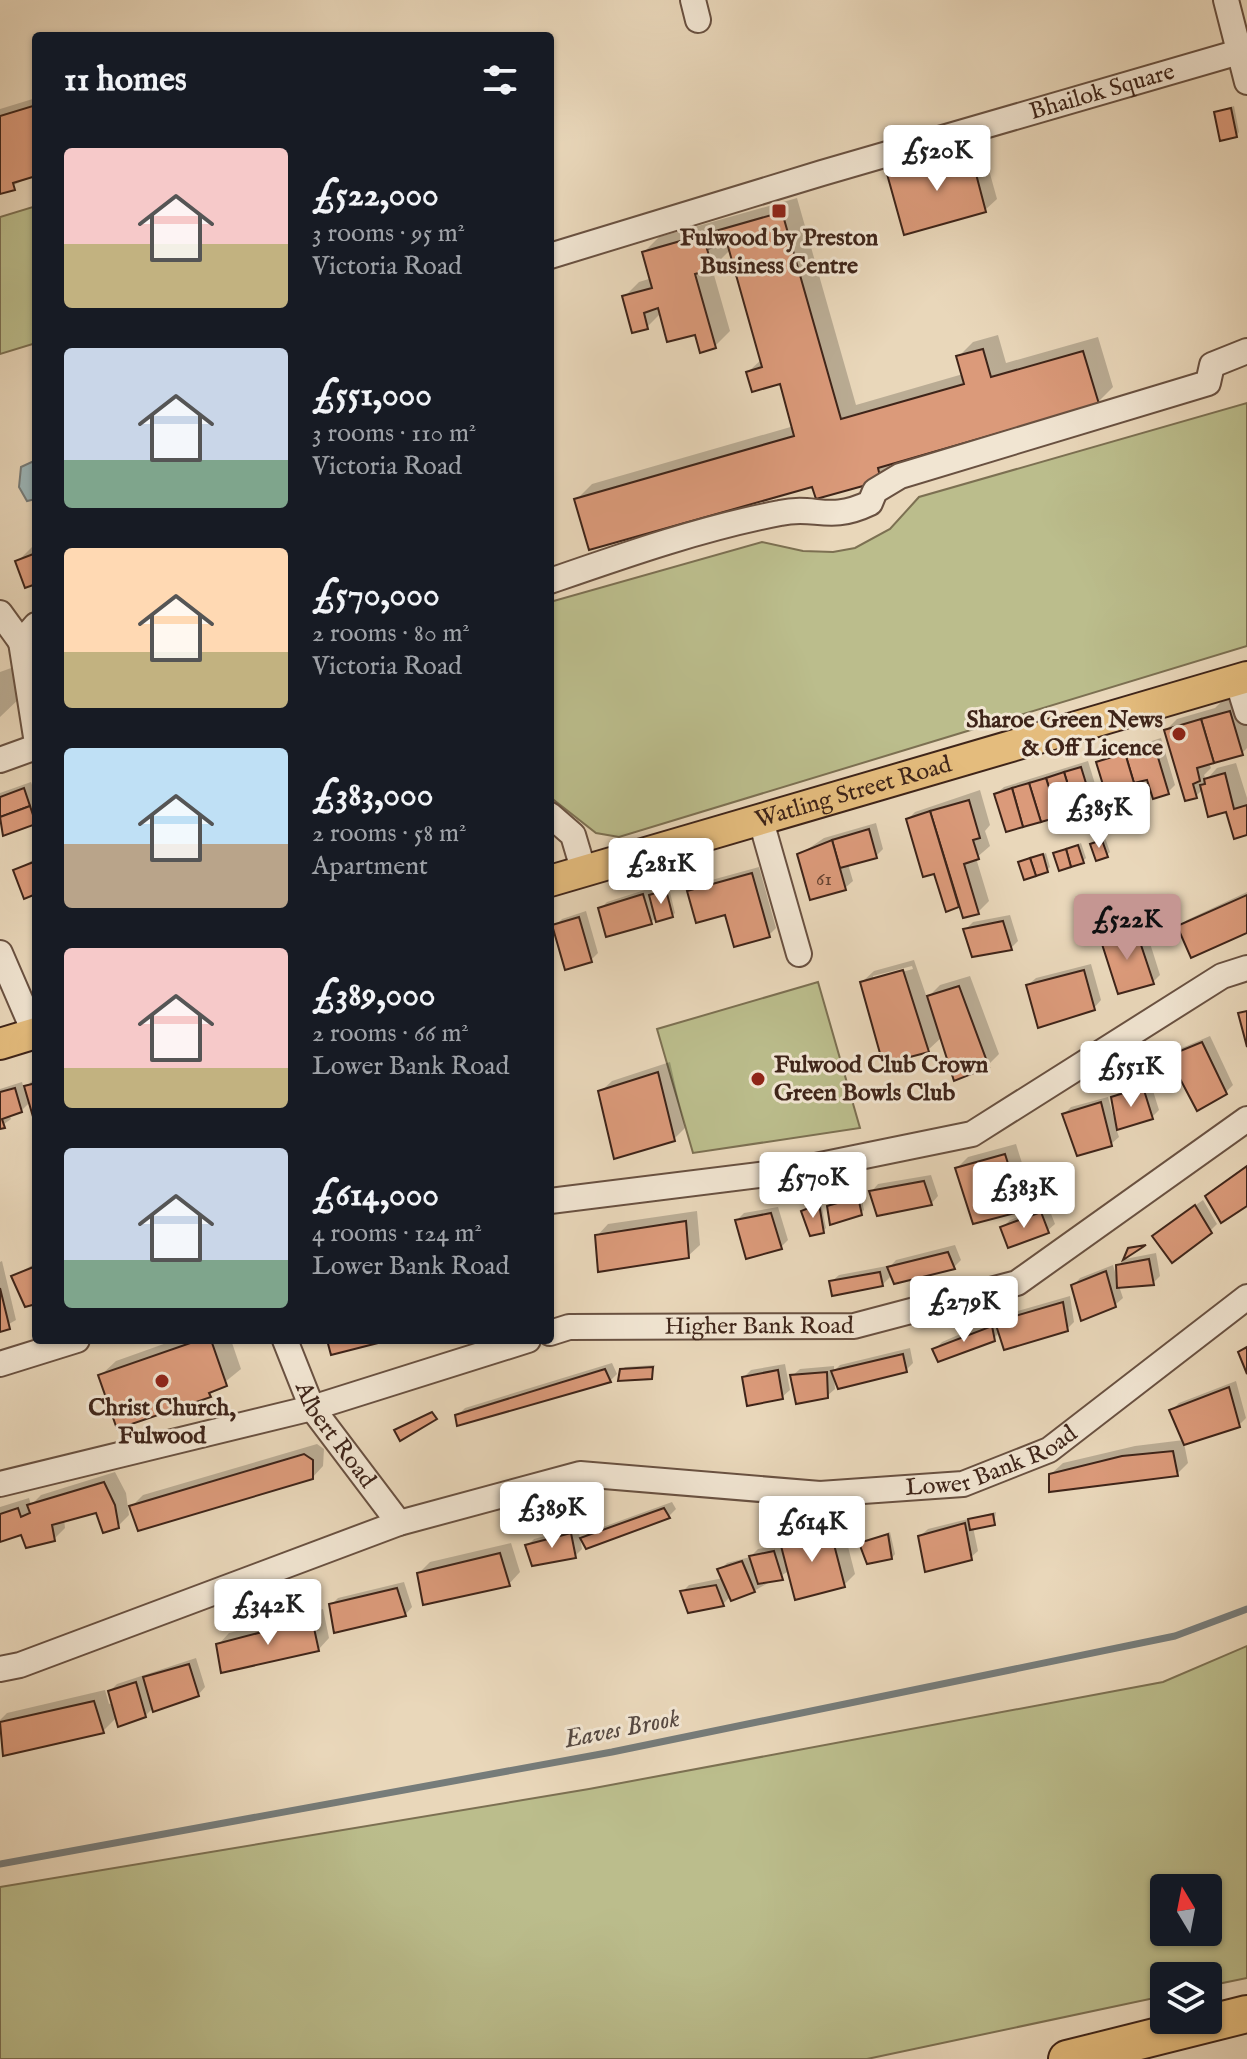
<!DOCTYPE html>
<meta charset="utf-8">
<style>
body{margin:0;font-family:"IM FELL English",serif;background:#242831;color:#f1f3f6;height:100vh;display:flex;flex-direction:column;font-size:30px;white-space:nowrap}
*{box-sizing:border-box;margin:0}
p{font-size:26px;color:#9ea1a6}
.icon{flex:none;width:44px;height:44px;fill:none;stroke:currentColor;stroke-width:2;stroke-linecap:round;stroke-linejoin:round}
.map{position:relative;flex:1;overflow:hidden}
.sheet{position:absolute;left:32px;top:32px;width:522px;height:1312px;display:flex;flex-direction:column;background:#171b24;border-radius:8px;box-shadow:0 2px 6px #0004}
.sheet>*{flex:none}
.needle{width:52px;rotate:350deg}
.controls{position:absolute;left:1150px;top:1874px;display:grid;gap:16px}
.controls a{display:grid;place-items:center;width:72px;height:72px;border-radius:8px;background:#171b24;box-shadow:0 2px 6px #0004;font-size:40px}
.price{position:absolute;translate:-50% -68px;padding:0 18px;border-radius:8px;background:#fff;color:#222;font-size:26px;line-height:52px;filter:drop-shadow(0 2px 4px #0008)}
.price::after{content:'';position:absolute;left:50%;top:48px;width:24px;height:18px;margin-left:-12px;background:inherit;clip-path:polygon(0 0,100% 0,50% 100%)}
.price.current{background:#c59692;color:#111}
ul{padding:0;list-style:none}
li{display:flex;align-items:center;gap:24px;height:200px;padding:0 32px}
li span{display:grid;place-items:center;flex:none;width:224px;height:160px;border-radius:8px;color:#555}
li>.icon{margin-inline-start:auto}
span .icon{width:96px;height:96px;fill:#fffc;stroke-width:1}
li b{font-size:34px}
h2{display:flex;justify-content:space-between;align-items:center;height:96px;padding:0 32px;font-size:34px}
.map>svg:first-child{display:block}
.green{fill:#bbbd8c;stroke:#7c7052;stroke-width:2;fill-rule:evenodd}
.water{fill:#9cb7bb;stroke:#767c7a;stroke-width:2}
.shadow{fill:#0003;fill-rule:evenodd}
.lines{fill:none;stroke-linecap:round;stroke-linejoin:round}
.stream{stroke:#767c7a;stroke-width:7}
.building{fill:#db9a7a;stroke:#3e2419;stroke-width:2}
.minor-casing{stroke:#695141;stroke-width:28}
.major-casing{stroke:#3e2419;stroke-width:34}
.highway-casing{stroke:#3e2419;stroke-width:40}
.minor{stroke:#f1e5d2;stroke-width:24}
.major{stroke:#e4bc7d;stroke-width:30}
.highway{stroke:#e4bc7d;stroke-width:36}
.poi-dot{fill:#8f2418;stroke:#f1e5d2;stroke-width:3}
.labels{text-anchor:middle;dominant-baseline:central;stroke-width:6;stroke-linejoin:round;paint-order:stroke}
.number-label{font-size:20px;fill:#654231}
.street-label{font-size:24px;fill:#3e2419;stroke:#f1e5d2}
.poi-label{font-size:24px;font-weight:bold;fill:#3e2419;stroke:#f1e5d2}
.water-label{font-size:26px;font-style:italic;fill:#564942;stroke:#f1e5d2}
</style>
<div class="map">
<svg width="1247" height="2059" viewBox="0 0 1247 2059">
<rect width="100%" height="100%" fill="#e9d7ba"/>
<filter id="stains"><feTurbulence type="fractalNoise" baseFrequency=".0025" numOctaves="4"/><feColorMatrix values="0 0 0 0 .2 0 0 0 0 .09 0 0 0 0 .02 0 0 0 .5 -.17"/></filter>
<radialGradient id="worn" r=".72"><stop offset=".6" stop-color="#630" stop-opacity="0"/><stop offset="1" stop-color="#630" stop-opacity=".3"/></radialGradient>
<g class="green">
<polygon points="36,206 36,343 0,354 0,217"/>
<polygon points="1247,403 1247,646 619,837 596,833 550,797 550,602 762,542 803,551 833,552 855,548 890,529 919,497"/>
<polygon points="818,982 860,1128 693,1153 657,1029"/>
<path d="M 1247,1646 L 1247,1978 L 1208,1986 L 1208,1976 L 1164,1976 L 1164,1996 L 867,2059 L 0,2059 L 0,1887 L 589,1789 L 1163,1682 ZM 1208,1888 L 1208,1932 L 1164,1932 L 1164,1888 Z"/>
</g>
<polygon class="water" points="36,460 36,499 27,501 19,487 21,467"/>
<g class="shadow">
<polygon points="36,98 36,174 0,192 0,109"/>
<polygon points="1234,106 1239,132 1236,136 1216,112"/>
<polygon points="981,141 997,199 985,210 889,175 901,163"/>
<polygon points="797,198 856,405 963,374 958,357 973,342 998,335 1006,363 1098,337 1113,387 1098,402 894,461 880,479 577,499 592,484 794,426 781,382 748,372 762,359 730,250 712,268 730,331 715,346 661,313 647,327 624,297 639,282 652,278 644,252 659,237"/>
<polygon points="36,543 36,582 17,562"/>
<polygon points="14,667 24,694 0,717 0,672"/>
<polygon points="1247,691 1247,748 1242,753 1209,763 1211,768 1204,775 1206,780 1217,768 1236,763 1247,798 1247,833 1228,809 1203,789 1196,796 1166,730 1177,719 1215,708 1225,698"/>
<polygon points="1161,738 1175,785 1168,792 1148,777 1124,785 1128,798 1121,806 1098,763 1105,756"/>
<polygon points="1088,761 1099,797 1092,804 996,794 1004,787"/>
<polygon points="31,782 36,796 36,822 4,834 0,822 0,793"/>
<polygon points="980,790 990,825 985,831 990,846 976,858 989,901 978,912 958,905 908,819 915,812"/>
<polygon points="876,823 883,849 876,856 848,864 853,881 845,888 799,855 824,838"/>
<polygon points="1105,838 1110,852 1107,855 1092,844"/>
<polygon points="1081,843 1086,858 1083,861 1056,854"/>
<polygon points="1046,853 1050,867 1047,870 1020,863"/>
<polygon points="36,858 36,892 15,871"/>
<polygon points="759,867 776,928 769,935 690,891 697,884"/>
<polygon points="651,888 652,893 669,888 675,913 672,916 657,917 651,922 600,909 607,902"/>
<polygon points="1247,892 1247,931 1179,927 1187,920"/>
<polygon points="586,911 598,953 591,960 555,926 562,919"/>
<polygon points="1010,915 1018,941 1011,948 965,930 973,922"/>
<polygon points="1144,924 1160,975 1153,982 1103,941 1110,934"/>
<path d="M 914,960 L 927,998 L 940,985 L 970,976 L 999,1054 L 988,1065 L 942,1037 L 928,1050 L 884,1062 L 862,982 L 874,971 ZM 912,966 L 913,969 L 873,980 L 873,976 Z"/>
<polygon points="1091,964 1101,1000 1094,1008 1028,985 1036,978"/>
<polygon points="1210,1036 1233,1085 1226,1092 1170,1057 1177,1050"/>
<polygon points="670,1062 685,1128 674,1139 600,1092 612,1081"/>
<polygon points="36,1079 32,1082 32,1086 36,1085 36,1120 30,1102 21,1111 9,1114 11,1119 0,1127 0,1089 22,1082 24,1089 33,1080"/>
<polygon points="1150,1081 1159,1110 1152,1117 1116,1128 1119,1137 1111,1144 1064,1114 1071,1107 1108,1097 1114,1118 1117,1117 1113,1098 1121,1090"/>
<polygon points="1016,1144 1033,1198 1022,1209 957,1168 968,1157"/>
<polygon points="931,1175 938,1196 931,1204 871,1192 878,1184"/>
<polygon points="861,1195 864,1210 861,1213 829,1207"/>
<polygon points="1203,1200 1217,1224 1210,1231 1162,1229"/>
<polygon points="821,1203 826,1228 823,1231 803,1212"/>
<polygon points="1048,1206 1055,1224 1047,1231 1003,1227 1010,1220"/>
<polygon points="778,1207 788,1240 781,1247 737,1220 744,1213"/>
<polygon points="697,1211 700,1245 688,1256 597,1236 608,1224"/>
<polygon points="955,1245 961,1260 954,1267 892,1275 882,1285 831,1282 839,1275 887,1266 888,1269 896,1260"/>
<polygon points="1156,1253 1160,1276 1153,1283 1119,1286 1123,1298 1115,1305 1073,1286 1080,1278 1113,1265 1117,1279 1118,1266 1125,1259"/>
<polygon points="2,1261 16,1320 0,1329 0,1262"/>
<polygon points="36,1263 36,1302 14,1276"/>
<polygon points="1070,1296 1074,1322 1067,1329 1000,1332 993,1339 935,1349 942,1342 1004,1315"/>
<polygon points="175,1340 231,1340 241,1369 209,1395 100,1376 116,1361"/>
<polygon points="910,1348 913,1363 906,1370 834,1376 835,1389 827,1396 792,1376 800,1369 834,1366 834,1371 840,1365"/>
<polygon points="612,1363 617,1374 610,1381 457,1416 465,1408"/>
<polygon points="785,1364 790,1390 782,1397 744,1377 751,1370"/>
<polygon points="655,1365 651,1377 622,1370 625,1367"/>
<polygon points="1236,1381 1246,1418 1239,1425 1184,1443 1188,1463 1177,1474 1051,1474 1063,1463 1135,1446 1184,1440 1172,1410 1179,1403"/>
<polygon points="317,1444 324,1449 323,1466 312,1478 132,1506 143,1495"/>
<polygon points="115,1472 126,1493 129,1515 118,1526 97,1511 64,1519 65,1528 54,1539 22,1532 0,1539 0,1507 29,1498 31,1505 41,1495"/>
<polygon points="672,1502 676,1509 669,1516 582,1539 589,1532"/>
<polygon points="996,1512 994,1523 973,1527 978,1551 970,1558 920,1536 928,1529"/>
<polygon points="841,1519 855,1574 844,1585 789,1571 754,1591 731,1596 723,1604 682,1592 689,1585 723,1578 720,1570 727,1563 750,1557 758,1549 783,1545 794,1532"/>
<polygon points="578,1527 582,1549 575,1556 527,1546 534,1539"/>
<polygon points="890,1532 895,1554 892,1558 861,1544"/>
<polygon points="511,1543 520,1572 509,1584 419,1573 430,1562"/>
<polygon points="404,1582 412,1607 405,1615 331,1605 338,1598"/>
<polygon points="323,1609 329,1638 318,1650 218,1645 229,1633"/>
<polygon points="196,1658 205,1687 198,1695 154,1707 145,1716 117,1717 103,1731 4,1753 0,1720 7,1713 105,1690 109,1704 113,1703 110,1691 117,1684"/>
</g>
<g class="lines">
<polyline class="stream" points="0,1864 612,1752 1175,1636 1247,1609"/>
</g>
<g class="building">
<polygon points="36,105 36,176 13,183 15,190 0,194 0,116"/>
<polygon points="1231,108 1237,137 1220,141 1214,112"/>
<polygon points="970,151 986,212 904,235 887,174"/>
<polygon points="782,212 841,419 964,384 956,356 983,349 991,377 1083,351 1099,404 878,468 881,481 816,499 812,487 589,550 574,499 794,436 780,384 752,392 746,372 762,367 727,243 707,249 713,269 695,274 716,348 700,353 695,335 667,342 658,308 644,313 648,329 632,333 622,296 652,288 642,252"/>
<polygon points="36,553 36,584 25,588 15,561"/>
<polygon points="1230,711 1243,755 1214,763 1201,719"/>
<polygon points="1201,719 1214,763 1197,768 1200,781 1193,784 1197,798 1185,801 1164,730"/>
<polygon points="1154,744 1169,794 1153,799 1147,780 1134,783 1125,753"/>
<polygon points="1125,753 1134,783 1116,789 1122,807 1111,811 1096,762"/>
<polygon points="1081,767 1093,806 1076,811 1064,772"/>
<polygon points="1064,772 1076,811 1058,817 1046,778"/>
<polygon points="1225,773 1234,809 1247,805 1247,835 1234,839 1226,812 1208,817 1200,785 1205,784 1204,779"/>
<polygon points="1046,778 1058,817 1041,822 1029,783"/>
<polygon points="1029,783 1041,822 1023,827 1012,788"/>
<polygon points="24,788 30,806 0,817 0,797"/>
<polygon points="1012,788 1023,827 1006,832 994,794"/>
<polygon points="969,800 980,838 973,840 979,859 964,864 979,914 963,918 930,811"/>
<polygon points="30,806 36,824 3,836 0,817"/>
<polygon points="930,811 959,907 946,912 934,874 923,877 906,819"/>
<polygon points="869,829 877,858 840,868 832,840"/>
<polygon points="832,840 846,890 810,900 797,854"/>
<polygon points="1102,840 1108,857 1096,861 1090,844"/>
<polygon points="1078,845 1084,863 1071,867 1066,849"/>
<polygon points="1066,849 1071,867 1059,871 1053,853"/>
<polygon points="1043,854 1048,872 1036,876 1030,858"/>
<polygon points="1030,858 1036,876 1024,880 1018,862"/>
<polygon points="36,861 36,894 24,899 13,870"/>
<polygon points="752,873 770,937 734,947 725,915 696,923 687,891"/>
<polygon points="666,890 673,917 656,922 649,895"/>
<polygon points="643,894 652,924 606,937 598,908"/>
<polygon points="1247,895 1247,933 1191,958 1177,926"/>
<polygon points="579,917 592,962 565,970 552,925"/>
<polygon points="1003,921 1012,950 972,957 963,929"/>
<polygon points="1136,930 1154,984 1118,994 1101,941"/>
<polygon points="903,970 929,1052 883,1064 860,982"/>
<polygon points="1084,970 1095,1010 1038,1028 1026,985"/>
<polygon points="959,986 989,1067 954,1081 927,996"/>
<polygon points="1247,1011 1247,1047 1238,1013"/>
<polygon points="1202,1042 1227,1094 1197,1111 1168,1056"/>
<polygon points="658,1072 675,1141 614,1159 598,1091"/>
<polygon points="36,1083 36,1127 24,1086"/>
<polygon points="1143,1087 1153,1119 1117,1130 1111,1097"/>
<polygon points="15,1088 22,1112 2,1119 5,1128 0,1129 0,1092"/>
<polygon points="1101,1102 1112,1146 1077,1156 1062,1114"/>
<polygon points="1005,1154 1023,1211 973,1224 955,1168"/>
<polygon points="1247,1166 1247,1206 1221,1223 1205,1196"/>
<polygon points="924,1181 932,1205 877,1216 869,1191"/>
<polygon points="858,1197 862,1215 830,1225 827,1206"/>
<polygon points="819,1204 824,1233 810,1236 801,1211"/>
<polygon points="1195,1205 1212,1233 1172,1263 1152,1236"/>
<polygon points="1041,1212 1049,1233 1008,1248 1000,1227"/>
<polygon points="771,1213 782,1249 746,1259 735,1220"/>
<polygon points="686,1221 689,1258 598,1272 595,1235"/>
<polygon points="1146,1245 1123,1260 1128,1248"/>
<polygon points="948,1252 955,1269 894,1284 887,1267"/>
<polygon points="1149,1259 1154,1285 1117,1288 1116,1265"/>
<polygon points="36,1266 36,1304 25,1307 11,1276"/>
<polygon points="1106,1271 1116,1307 1081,1321 1071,1285"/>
<polygon points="880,1272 883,1286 832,1296 829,1281"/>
<polygon points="0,1288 10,1329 0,1332"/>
<polygon points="1063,1302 1068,1331 1004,1350 995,1322"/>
<polygon points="992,1326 995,1341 938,1362 932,1349"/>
<polygon points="199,1340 211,1340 227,1386 209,1393 211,1397 117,1429 98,1375"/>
<polygon points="327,1340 377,1340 378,1343 331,1355"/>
<polygon points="1247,1347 1247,1374 1238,1352"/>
<polygon points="903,1354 907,1372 838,1389 831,1371"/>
<polygon points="653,1367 652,1379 618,1381 620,1369"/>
<polygon points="605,1369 611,1382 457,1426 455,1415"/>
<polygon points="778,1370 783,1399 747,1406 742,1377"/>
<polygon points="827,1372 828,1398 796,1404 790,1375"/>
<polygon points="1229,1387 1240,1427 1184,1445 1169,1410"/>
<polygon points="432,1412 437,1419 400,1441 394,1430"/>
<polygon points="1173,1451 1178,1476 1049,1492 1049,1474 1122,1456"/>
<polygon points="304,1454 313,1460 313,1479 138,1531 129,1506"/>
<polygon points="104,1482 115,1505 119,1528 103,1533 96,1513 52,1525 55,1541 26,1548 21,1535 0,1542 0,1514 18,1508 21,1517 30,1513 27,1505"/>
<polygon points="664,1508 670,1518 586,1549 580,1538"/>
<polygon points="993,1514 995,1525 970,1530 968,1519"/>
<polygon points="965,1523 972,1560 925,1572 918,1536"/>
<polygon points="830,1529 845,1587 795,1600 780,1542"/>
<polygon points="571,1533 576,1558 532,1566 525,1545"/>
<polygon points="888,1534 892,1559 867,1564 859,1543"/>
<polygon points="774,1551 783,1580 758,1584 749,1556"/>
<polygon points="500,1553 510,1586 423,1605 417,1573"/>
<polygon points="742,1561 755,1592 731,1601 717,1569"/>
<polygon points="716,1585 724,1606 688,1613 680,1591"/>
<polygon points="397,1588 406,1616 334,1633 329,1604"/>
<polygon points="312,1619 319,1651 221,1673 216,1644"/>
<polygon points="189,1664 199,1696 153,1712 143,1677"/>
<polygon points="136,1682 146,1717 118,1727 108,1691"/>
<polygon points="94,1701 104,1733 3,1756 0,1722"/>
</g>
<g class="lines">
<defs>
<g id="minor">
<polyline points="693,0 698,20"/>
<polyline points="1226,0 1247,82"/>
<path id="s1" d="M 550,256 L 822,173 L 1239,52"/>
<path d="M 550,581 C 625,555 702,528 780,513 C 816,505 828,523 870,503 L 875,491 L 900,476 L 1208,383 L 1212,365 L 1247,351"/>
<polyline points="0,613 21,642"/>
<polyline points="36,625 21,642 36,737"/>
<polyline points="1237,680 1247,712"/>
<polyline points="0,760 36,747"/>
<polyline points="550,815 573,835 584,872"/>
<polyline points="761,821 799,954"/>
<polyline points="0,953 35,1034"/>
<polyline points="550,1201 791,1171 972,1134 1222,976 1247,968"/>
<path id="s2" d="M 550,1333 L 569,1327 L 854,1326 L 1017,1283 L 1247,1119"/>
<path id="s3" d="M 285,1340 L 312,1408 L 399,1523"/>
<polyline points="0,1364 77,1340"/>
<polyline points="0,1484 312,1408 528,1340"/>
<path id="s4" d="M 0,1669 L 20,1665 L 399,1523 L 580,1474 L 820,1494 L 963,1484 L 1049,1450 L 1247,1297"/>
</g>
<g id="major">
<path id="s5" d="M 550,881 L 1247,677"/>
<polyline points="0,1044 36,1033"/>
</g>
<polyline id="highway" points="1067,2059 1247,2014"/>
</defs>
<use href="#minor" class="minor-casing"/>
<use href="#major" class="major-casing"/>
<use href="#highway" class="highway-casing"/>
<use href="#minor" class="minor"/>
<use href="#major" class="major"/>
<use href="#highway" class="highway"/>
</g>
<g class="poi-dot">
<rect x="771" y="203" width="16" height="16" rx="4"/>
<circle cx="1179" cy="734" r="8"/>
<circle cx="758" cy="1079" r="8"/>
<circle cx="162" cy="1381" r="8"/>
</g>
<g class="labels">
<g class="number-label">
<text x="824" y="879">61</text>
</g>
<g class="street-label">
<text stroke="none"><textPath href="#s1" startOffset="576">Bhailok Square</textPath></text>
<text stroke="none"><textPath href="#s5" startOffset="316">Watling Street Road</textPath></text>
<text stroke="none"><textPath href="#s2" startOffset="210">Higher Bank Road</textPath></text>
<text stroke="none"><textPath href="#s3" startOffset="108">Albert Road</textPath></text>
<text stroke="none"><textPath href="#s4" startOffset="1030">Lower Bank Road</textPath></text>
</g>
<g class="poi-label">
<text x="779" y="238">Fulwood by Preston<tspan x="779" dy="28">Business Centre</tspan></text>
<text x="1163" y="720" text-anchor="end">Sharoe Green News<tspan x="1163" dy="28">&amp; Off Licence</tspan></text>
<text x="774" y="1065" text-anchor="start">Fulwood Club Crown<tspan x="774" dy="28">Green Bowls Club</tspan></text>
<text x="162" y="1408">Christ Church,<tspan x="162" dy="28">Fulwood</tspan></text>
</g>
<g class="water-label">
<text transform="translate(622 1729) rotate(-11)">Eaves Brook</text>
</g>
</g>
<rect width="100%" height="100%" filter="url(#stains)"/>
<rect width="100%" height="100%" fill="url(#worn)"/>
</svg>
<div class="controls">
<a><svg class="needle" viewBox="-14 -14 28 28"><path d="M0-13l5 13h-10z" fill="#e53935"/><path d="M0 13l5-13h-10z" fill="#9ea1a6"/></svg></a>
<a><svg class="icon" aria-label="layers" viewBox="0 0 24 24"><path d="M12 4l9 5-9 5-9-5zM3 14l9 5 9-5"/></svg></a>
</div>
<b class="price" style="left:937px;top:193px">£520K</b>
<b class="price" style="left:1099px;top:850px">£385K</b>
<b class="price" style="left:661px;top:906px">£281K</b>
<b class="price current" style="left:1127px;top:962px">£522K</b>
<b class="price" style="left:1131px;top:1109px">£551K</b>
<b class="price" style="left:813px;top:1220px">£570K</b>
<b class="price" style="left:1024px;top:1230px">£383K</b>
<b class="price" style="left:964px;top:1344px">£279K</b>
<b class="price" style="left:552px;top:1550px">£389K</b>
<b class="price" style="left:812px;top:1564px">£614K</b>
<b class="price" style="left:268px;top:1647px">£342K</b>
<section class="sheet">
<h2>11 homes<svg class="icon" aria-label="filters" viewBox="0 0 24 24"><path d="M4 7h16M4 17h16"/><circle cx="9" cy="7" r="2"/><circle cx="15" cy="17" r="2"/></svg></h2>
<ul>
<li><span style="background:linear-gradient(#f6c9c9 60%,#c2b280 0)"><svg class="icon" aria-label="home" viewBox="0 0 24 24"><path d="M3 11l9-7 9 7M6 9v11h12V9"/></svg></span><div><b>£522,000</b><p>3 rooms · 95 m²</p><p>Victoria Road</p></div></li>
<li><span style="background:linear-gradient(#c9d6e8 70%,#7fa58c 0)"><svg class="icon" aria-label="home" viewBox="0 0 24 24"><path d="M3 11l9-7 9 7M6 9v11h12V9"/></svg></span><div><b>£551,000</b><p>3 rooms · 110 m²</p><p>Victoria Road</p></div></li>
<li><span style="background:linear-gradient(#ffd9b3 65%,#c2b280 0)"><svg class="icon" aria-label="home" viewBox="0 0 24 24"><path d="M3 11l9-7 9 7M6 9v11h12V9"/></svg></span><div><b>£570,000</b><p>2 rooms · 80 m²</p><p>Victoria Road</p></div></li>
<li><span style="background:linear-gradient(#bfe0f5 60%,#b9a48a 0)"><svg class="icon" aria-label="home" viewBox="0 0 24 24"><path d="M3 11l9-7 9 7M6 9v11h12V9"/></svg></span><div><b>£383,000</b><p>2 rooms · 58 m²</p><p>Apartment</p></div></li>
<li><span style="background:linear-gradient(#f6c9c9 75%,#c2b280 0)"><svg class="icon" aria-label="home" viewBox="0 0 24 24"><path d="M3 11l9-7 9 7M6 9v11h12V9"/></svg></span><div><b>£389,000</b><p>2 rooms · 66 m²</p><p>Lower Bank Road</p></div></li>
<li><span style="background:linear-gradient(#c9d6e8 70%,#7fa58c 0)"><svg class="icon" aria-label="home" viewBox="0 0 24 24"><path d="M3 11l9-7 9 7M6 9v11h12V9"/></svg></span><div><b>£614,000</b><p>4 rooms · 124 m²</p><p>Lower Bank Road</p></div></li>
</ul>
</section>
</div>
